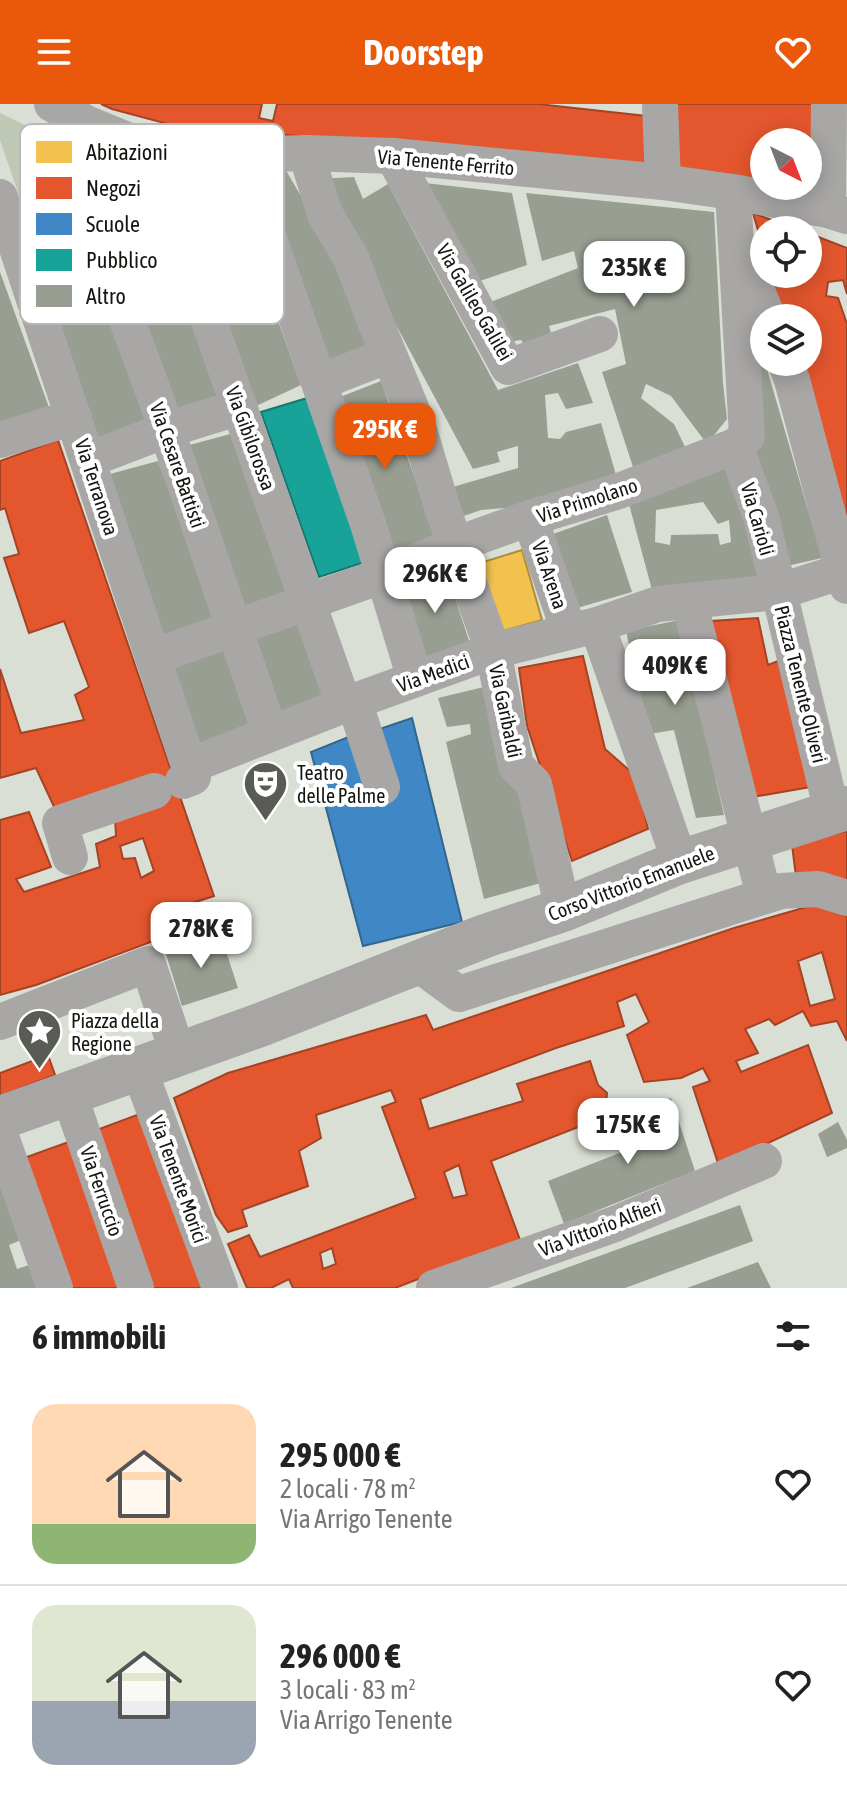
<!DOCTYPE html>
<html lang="it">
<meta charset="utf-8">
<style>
body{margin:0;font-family:"Asap Condensed",sans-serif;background:#f6f6f6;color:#222;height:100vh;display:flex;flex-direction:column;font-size:30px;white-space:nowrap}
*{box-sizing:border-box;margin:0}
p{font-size:26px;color:#767676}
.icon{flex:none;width:44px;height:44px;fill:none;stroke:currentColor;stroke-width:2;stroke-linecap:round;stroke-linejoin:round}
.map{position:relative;height:1184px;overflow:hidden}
.drawer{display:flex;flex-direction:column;background:#fff;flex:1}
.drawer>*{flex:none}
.needle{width:52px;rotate:138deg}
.fabs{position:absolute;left:750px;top:24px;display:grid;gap:16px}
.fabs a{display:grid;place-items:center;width:72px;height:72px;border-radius:50%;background:#fff;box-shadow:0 4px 20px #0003;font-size:40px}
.price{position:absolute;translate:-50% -68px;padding:0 18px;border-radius:16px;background:#fff;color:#222;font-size:26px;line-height:52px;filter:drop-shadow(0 2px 4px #0008)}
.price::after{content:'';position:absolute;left:50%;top:48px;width:24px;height:18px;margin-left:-12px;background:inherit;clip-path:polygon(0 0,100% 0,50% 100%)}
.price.on{background:#ea580c;color:#fff}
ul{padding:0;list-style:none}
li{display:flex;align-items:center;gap:24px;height:200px;padding:0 32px}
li+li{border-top:2px solid #e0e0e0}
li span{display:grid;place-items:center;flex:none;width:224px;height:160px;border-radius:24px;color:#555}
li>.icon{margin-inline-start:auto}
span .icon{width:96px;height:96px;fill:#fffc;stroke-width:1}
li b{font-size:34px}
h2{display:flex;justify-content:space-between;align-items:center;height:96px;padding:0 32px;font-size:34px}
header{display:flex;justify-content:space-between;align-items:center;height:104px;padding:0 32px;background:#ea580c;color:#fff;font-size:36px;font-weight:700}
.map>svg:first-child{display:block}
.green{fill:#bec8b5}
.homes{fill:#f2c14e;stroke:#af8d3b;stroke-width:2}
.shops{fill:#e4572e;stroke:#a54325;stroke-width:2;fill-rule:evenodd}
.schools{fill:#3f88c5;stroke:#32668e;stroke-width:2}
.public{fill:#17a398;stroke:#16786f;stroke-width:2}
.building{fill:#989e91;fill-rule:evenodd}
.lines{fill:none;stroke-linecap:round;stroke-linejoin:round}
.street{stroke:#a9a7a6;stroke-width:36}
.secondary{stroke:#a7a6a4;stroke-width:44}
.labels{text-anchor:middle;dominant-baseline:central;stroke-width:8;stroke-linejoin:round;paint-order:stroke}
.street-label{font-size:20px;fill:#13150f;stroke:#fff}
.poi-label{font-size:20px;fill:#13150f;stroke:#fff;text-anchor:start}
.key{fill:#fff;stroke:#b8b9b7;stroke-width:2}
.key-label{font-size:22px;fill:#13150f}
</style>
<header><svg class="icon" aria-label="menu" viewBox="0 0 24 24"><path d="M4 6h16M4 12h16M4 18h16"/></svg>Doorstep<svg class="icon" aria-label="heart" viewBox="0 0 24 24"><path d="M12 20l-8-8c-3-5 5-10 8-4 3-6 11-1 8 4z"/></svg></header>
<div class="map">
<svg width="847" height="1184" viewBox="0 0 847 1184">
<rect width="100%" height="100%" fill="#dadfd5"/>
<polygon class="green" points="0,9 122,68 21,97 0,36"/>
<polygon class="homes" points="522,446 542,516 499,528 477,460"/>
<g class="shops">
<polygon points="101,0 262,0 259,14 273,17 277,0 538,0 646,12 646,64 168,20 112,5"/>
<path d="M 674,0 L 812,0 L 816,90 L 670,70 ZM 764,38 L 808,38 L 808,82 L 764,82 Z"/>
<polygon points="753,109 799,126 764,126 764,147"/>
<polygon points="808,129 847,144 847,190 843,176 828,178 826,192 838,194 847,220 847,441 795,258 808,258 808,214 783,214 771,170 808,170"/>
<path d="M 58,336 L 214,792 L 164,808 L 172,830 L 36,881 L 0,891 L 0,716 L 29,708 L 51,763 L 16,775 L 24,788 L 100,763 L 96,740 L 116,732 L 115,715 L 56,707 L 36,664 L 0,674 L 0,565 L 21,629 L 84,616 L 75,591 L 89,583 L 64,517 L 29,529 L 4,454 L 19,450 L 5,404 L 0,406 L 0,357 ZM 143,734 L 154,767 L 141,774 L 135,754 L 123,755 L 120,742 Z"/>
<polygon points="758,514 768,561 783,555 811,683 747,694 711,517"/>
<polygon points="583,552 605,645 637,673 648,725 572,757 527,622 519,564"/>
<polygon points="847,727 847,785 797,780 792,741"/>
<path d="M 813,801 L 847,812 L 847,937 L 837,917 L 811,922 L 803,907 L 775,921 L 769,915 L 745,925 L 758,949 L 736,957 L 741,968 L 808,941 L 832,1009 L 719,1062 L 693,983 L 710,977 L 703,964 L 681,974 L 644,978 L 627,931 L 649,918 L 636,890 L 617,898 L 624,922 L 556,944 L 420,995 L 429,1025 L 523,997 L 517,980 L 590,957 L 598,981 L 607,989 L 606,1000 L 590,1005 L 594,1017 L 491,1057 L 520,1136 L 395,1184 L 293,1184 L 289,1175 L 271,1184 L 247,1184 L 228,1140 L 249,1131 L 260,1153 L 416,1094 L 382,1003 L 396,998 L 391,986 L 316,1011 L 321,1034 L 299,1047 L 308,1082 L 242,1106 L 247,1122 L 228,1128 L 216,1111 L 174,994 L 228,969 L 426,911 L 433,926 L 734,824 ZM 822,848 L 835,895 L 810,902 L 798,857 ZM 459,1061 L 467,1091 L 453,1094 L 444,1068 ZM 332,1144 L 336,1160 L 323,1165 L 320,1149 Z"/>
<polygon points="48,951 55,971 0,992 0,969"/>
<polygon points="145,1008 209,1184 142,1184 91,1028"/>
<polygon points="74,1036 123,1184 66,1184 21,1055"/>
</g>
<polygon class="schools" points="412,614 462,818 363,842 311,648 356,630 374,627"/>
<polygon class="public" points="317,291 371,456 319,473 261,308"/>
<g class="building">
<polygon points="285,65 346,168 372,247 324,265 256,67"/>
<polygon points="354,73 363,95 388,80 498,286 578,259 593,299 566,305 558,289 545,291 548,334 560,335 566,328 601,319 616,371 516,403 481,406 458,414 446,385 518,364 518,342 497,348 500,358 473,365 318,75"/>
<polygon points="228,77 301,281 250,305 179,86"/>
<polygon points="416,78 512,89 527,161 468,181"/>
<polygon points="526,89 714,108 723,279 727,315 707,340 671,292 646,280 641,294 674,320 687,347 634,366 602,268 626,260 615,205 549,222 554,239 526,243 521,236 501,239 488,199 578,164 574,147 542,157"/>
<polygon points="152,92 222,300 172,314 96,109"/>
<polygon points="74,113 148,324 97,342 25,133"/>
<polygon points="0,168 51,309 0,326"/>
<polygon points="760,241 822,454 787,462 752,338 764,334 751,245"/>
<polygon points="381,277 436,435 387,457 335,295"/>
<polygon points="234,329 290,487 239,507 182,343"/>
<polygon points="158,357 219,513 163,531 110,370"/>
<path d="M 723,359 L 749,415 L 761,476 L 652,486 L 629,400 ZM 703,398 L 718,420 L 729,416 L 731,438 L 720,441 L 718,430 L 671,431 L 670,441 L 655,438 L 656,406 Z"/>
<polygon points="607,411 632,488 577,504 553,430"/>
<polygon points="446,466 470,540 423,555 399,483"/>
<polygon points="679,516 724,711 696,714 674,626 649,630 626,527"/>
<polygon points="300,517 324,592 277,610 249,535"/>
<polygon points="223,543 252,620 198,640 174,562"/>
<polygon points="488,582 523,693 544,778 484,795 446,638 471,630 470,620 447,623 438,594"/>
<polygon points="220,829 238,884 182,902 165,847"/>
<polygon points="671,994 695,1067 564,1120 548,1077 640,1041 629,1010"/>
<polygon points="838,1018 847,1036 847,1044 827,1053 818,1030"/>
<polygon points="0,1065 26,1134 9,1141 17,1165 35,1159 44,1184 0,1184"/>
<polygon points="740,1101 753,1137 625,1184 511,1184"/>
<polygon points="758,1158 771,1184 687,1184"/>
</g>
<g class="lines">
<g class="street">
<polyline points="52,0 88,20 149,45 203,52 306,49 393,52 663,78 739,89 828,106 847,112"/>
<polyline points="660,0 663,78"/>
<path d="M 149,45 C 172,97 186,153 205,206 C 252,337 298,469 344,601"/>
<polyline points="306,49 325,110 351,154 375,217 416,316 443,406 493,547 516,662 534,680 563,806"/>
<polyline points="240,51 369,423 415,575"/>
<polyline points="393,52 508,263 600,230"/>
<polyline points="0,93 189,662 193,673 183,677"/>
<polyline points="82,95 155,292 270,629"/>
<polyline points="828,106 829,0"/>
<polyline points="9,120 181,60"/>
<polyline points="747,161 768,214"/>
<polyline points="785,258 792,276 847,482"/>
<polyline points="320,278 389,251"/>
<polyline points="0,336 74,313"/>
<polyline points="735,342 761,413 832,708"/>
<polyline points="88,356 166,326 240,303"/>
<polyline points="530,414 569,527"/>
<polyline points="689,497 764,792"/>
<polyline points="597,521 680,758"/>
<polyline points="153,553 384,471 455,441 530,414 619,387 735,342 747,332 733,88"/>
<polyline points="354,597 382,683"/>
<polyline points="189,662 344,601 493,547 597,521 658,500 778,488 843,467"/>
<polyline points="70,753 60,719 154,687"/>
<polyline points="418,860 459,890 781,787 818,785 847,794"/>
<polyline points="0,918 148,860 178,950"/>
<polyline points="139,965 220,1184"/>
<polyline points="69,990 136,1184"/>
<polyline points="0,1030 55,1184"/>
<polyline points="434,1184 615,1120 764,1057"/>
</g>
<polyline class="secondary" points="0,1014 260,921 485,832 563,806 680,758 847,704"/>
</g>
<defs>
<symbol id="theatre-pin" viewBox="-11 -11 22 30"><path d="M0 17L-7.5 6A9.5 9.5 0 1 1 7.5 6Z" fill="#595c54" stroke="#fff"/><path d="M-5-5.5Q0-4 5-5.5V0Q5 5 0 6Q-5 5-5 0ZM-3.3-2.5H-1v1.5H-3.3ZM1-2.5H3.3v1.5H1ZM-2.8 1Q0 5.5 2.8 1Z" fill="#fff"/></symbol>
<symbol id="sight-pin" viewBox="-11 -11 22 30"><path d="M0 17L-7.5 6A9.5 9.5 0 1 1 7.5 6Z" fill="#595c54" stroke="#fff"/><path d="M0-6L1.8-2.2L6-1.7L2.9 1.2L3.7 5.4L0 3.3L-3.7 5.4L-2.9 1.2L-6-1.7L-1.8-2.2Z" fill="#fff"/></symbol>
</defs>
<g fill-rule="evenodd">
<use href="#theatre-pin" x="240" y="654" width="51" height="69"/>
<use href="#sight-pin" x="14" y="902" width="51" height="69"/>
</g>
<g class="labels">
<g class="street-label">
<text transform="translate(446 58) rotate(5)">Via Tenente Ferrito</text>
<text transform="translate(475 198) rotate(60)">Via Galileo Galilei</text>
<text transform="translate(251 334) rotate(70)">Via Gibilorossa</text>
<text transform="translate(178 361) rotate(71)">Via Cesare Battisti</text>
<text transform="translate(97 383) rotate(72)">Via Terranova</text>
<text transform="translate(587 396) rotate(-18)">Via Primolano</text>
<text transform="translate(758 415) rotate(74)">Via Carioli</text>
<text transform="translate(550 471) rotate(71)">Via Arena</text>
<text transform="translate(433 569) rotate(-20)">Via Medici</text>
<text transform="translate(801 580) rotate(76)">Piazza Tenente Oliveri</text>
<text transform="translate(506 607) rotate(78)">Via Garibaldi</text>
<text transform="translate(631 779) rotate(-21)">Corso Vittorio Emanuele</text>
<text transform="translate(179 1075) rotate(70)">Via Tenente Morici</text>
<text transform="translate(102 1087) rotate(71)">Via Ferruccio</text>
<text transform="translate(600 1123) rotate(-21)">Via Vittorio Alfieri</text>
</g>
<g class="poi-label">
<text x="297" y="668">Teatro<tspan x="297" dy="23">delle Palme</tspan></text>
<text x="71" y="916">Piazza della<tspan x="71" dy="23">Regione</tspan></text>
</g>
</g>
<rect x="20" y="20" width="264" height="200" rx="12" class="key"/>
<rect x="36" y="37" width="36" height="22" fill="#f2c14e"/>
<rect x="36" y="73" width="36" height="22" fill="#e4572e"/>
<rect x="36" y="109" width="36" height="22" fill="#3f88c5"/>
<rect x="36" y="145" width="36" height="22" fill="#17a398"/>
<rect x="36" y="181" width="36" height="22" fill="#989e91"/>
<g class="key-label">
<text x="86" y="56">Abitazioni</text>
<text x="86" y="92">Negozi</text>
<text x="86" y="128">Scuole</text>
<text x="86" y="164">Pubblico</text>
<text x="86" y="200">Altro</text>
</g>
</svg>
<div class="fabs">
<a><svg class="needle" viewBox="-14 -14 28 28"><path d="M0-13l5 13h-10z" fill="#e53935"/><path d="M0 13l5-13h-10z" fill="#767676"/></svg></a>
<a><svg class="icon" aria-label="locate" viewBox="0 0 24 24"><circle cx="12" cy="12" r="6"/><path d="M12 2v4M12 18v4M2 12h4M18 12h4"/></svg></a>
<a><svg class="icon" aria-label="layers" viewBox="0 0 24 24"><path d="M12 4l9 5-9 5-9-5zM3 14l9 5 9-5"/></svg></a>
</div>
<b class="price" style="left:634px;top:205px">235K €</b>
<b class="price on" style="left:385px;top:367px">295K €</b>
<b class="price" style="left:435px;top:511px">296K €</b>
<b class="price" style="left:675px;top:603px">409K €</b>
<b class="price" style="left:201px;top:866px">278K €</b>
<b class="price" style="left:628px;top:1062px">175K €</b>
</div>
<section class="drawer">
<h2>6 immobili<svg class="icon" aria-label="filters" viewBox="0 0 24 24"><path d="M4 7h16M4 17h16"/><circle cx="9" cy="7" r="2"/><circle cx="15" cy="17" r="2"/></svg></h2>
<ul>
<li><span style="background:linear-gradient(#ffd9b3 75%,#8fb573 0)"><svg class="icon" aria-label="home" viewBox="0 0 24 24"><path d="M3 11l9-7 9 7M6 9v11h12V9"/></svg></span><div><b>295 000 €</b><p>2 locali · 78 m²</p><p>Via Arrigo Tenente</p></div><svg class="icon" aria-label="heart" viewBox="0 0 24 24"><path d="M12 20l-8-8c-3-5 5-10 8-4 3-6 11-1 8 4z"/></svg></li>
<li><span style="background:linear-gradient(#dfe7d0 60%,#9aa5b1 0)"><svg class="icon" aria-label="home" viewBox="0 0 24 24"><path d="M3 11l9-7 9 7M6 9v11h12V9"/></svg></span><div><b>296 000 €</b><p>3 locali · 83 m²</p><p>Via Arrigo Tenente</p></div><svg class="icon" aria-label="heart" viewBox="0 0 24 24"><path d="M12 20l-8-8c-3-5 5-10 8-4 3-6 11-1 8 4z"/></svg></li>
</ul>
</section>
